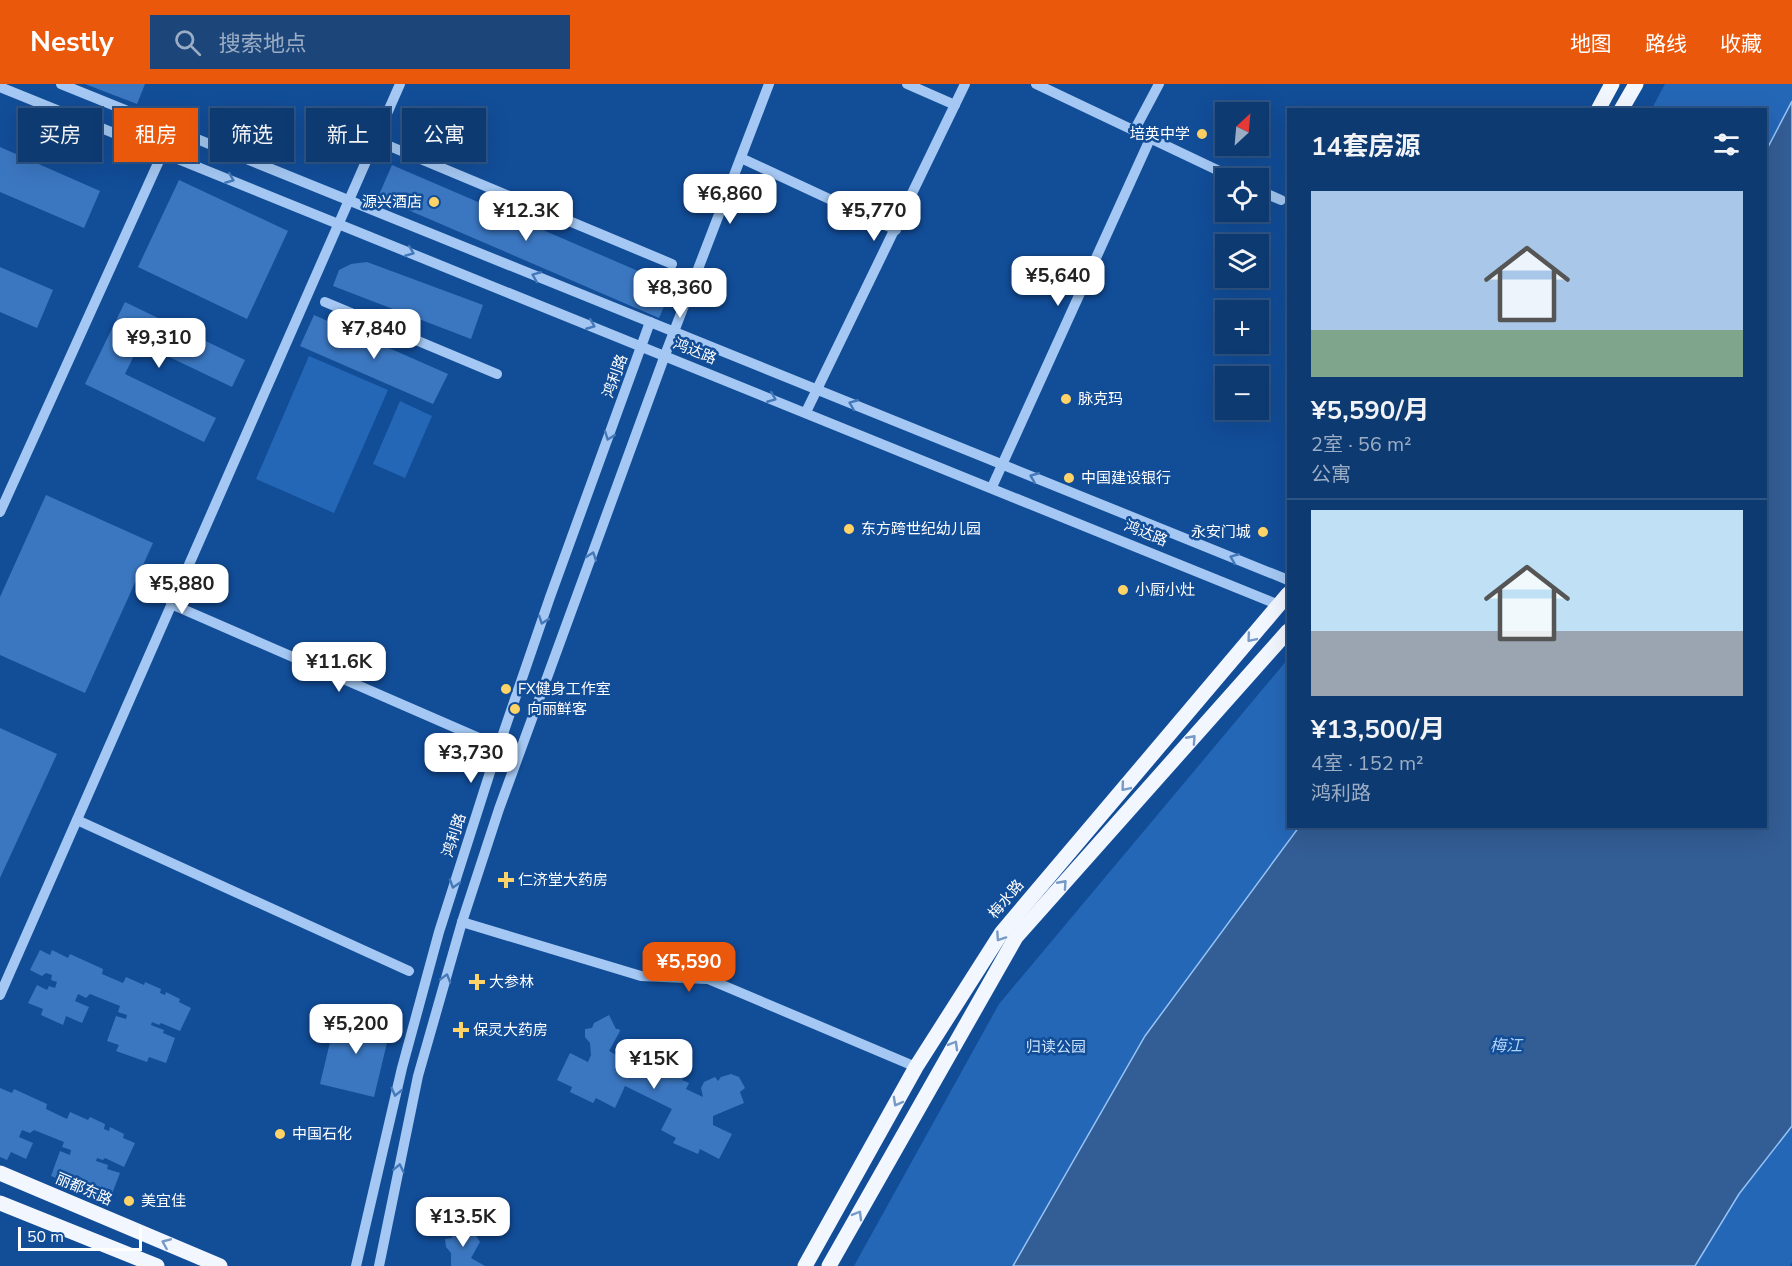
<!DOCTYPE html>
<html lang="zh">
<meta charset="utf-8">
<style>
body{margin:0;font-family:"Nunito Sans","Noto Sans SC",sans-serif;background:#1c457a;color:#f1f3f6;height:100vh;display:flex;flex-direction:column;font-size:22px;white-space:nowrap}
*{box-sizing:border-box;margin:0}
p{font-size:20px;color:#9badc4}
.icon{flex:none;width:33px;height:33px;fill:none;stroke:currentColor;stroke-width:2;stroke-linecap:round;stroke-linejoin:round}
.map{position:relative;flex:1;overflow:hidden}
.details{position:absolute;left:1287px;top:24px;width:480px;height:720px;display:flex;flex-direction:column;background:#0e3a72;border-radius:0px;box-shadow:0 6px 24px #0002,0 0 0 2px #2e5484}
.details>*{flex:none}
.banner{position:absolute;left:18px;top:24px;width:570px;height:54px;display:flex;gap:12px}
.needle{width:39px;rotate:26deg}
.buttons{position:absolute;left:1215px;top:18px;display:grid;gap:12px}
.buttons a{display:grid;place-items:center;width:54px;height:54px;border-radius:0px;background:#0e3a72;box-shadow:0 6px 24px #0002,0 0 0 2px #2e5484;font-size:30px}
.scale{position:absolute;left:18px;bottom:15px;width:124px;box-sizing:border-box;padding-left:6px;border:3px solid #fff;border-top:0;font-size:16px;line-height:21px;white-space:nowrap;color:#fff;-webkit-text-stroke:4px #124d98;paint-order:stroke}
.price{position:absolute;translate:-50% -51px;padding:0 14px;border-radius:12px;background:#fff;color:#222;font-size:20px;line-height:39px;filter:drop-shadow(0 2px 3px #0008)}
.price::after{content:'';position:absolute;left:50%;top:36px;width:18px;height:14px;margin-left:-9px;background:inherit;clip-path:polygon(0 0,100% 0,50% 100%)}
.price.on{background:#ea580c;color:#fff}
ul{padding:0;list-style:none}
li{display:grid;align-content:center;gap:12px;height:318px;padding:0 24px}
li+li{border-top:2px solid #2e5484}
li span{display:grid;place-items:center;height:186px;border-radius:0px;color:#555}
li>.icon{margin-inline-start:auto}
span .icon{width:108px;height:108px;fill:#fffc;stroke-width:1}
li b{font-size:26px}
h2{display:flex;justify-content:space-between;align-items:center;height:72px;padding:0 24px;font-size:26px}
.chip{padding:0 21px;border-radius:0px;background:#0e3a72;box-shadow:0 6px 24px #0002,0 0 0 2px #2e5484;font-size:21px;line-height:54px}
.chip.on{background:#ea580c;color:#fff}
header{display:flex;align-items:center;gap:36px;box-sizing:border-box;height:84px;padding:0 30px;background:#ea580c;color:#fff}
header strong{font-size:28px}
nav{display:flex;gap:33px;margin-inline-start:auto;font-size:21px}
.search{width:420px;height:54px;background:#1c457a;display:flex;align-items:center;gap:15px;box-sizing:border-box;padding:0 21px;border-radius:0px;color:#9badc4;font-size:22px}
.map>svg:first-child{display:block}
.green{fill:#2567b7}
.water{fill:#335d95;stroke:#96c3f7;stroke-width:1.5}
.building{fill:#3b77c1}
.lines{fill:none;stroke-linecap:round;stroke-linejoin:round}
.minor{stroke:#a4c8f3;stroke-width:10}
.major{stroke:#f1f6ff;stroke-width:15}
.oneway{stroke:#4578b8}
.oneway2{stroke:#7699c6}
.poi-dot{fill:#ffd367;stroke:#124d98;stroke-width:2}
.labels{text-anchor:middle;dominant-baseline:central;stroke-width:5;stroke-linejoin:round;paint-order:stroke}
.poi-label{font-size:15px;fill:#fff;stroke:#124d98;text-anchor:start}
.street-label{font-size:15px;fill:#fff;stroke:#124d98}
.park-label{font-size:15px;fill:#cce3fd;stroke:#124d98}
.water-label{font-size:16px;font-style:italic;fill:#b1d2fa;stroke:#124d98}
</style>
<header>
<strong>Nestly</strong>
<div class="search"><svg class="icon" aria-label="search" viewBox="0 0 24 24"><circle cx="10" cy="10" r="6"/><path d="M15 15l6 6"/></svg>搜索地点</div>
<nav><a>地图</a><a>路线</a><a>收藏</a></nav>
</header>
<div class="map">
<svg width="1792" height="1182" viewBox="0 0 1792 1182">
<rect width="100%" height="100%" fill="#124d98"/>
<g class="green">
<polygon points="1665,0 1792,0 1792,17 1766,67 1766,26 1651,26"/>
<polygon points="309,272 388,306 334,429 256,395"/>
<polygon points="400,317 432,332 405,394 373,380"/>
<polygon points="1288,575 1288,742 1299,743 1145,952 1013,1182 854,1182 999,920"/>
<polygon points="1792,1042 1792,1178 1790,1182 1695,1182 1739,1110"/>
</g>
<polygon class="water" points="1792,17 1792,1042 1739,1110 1695,1182 1013,1182 1145,952 1299,743 1766,742 1766,67"/>
<g class="building">
<polygon points="85,0 145,0 137,20"/>
<polygon points="0,63 100,107 84,144 0,108"/>
<polygon points="392,81 673,202 659,234 378,113"/>
<polygon points="179,96 288,147 247,235 138,183"/>
<polygon points="367,178 483,221 471,255 333,202 339,186 351,180"/>
<polygon points="0,183 53,206 37,244 0,228"/>
<polygon points="125,218 245,276 232,303 140,259 125,290 216,334 204,358 85,300"/>
<polygon points="314,231 448,290 433,320 300,262"/>
<polygon points="46,411 153,459 85,609 0,571 0,513"/>
<polygon points="0,644 57,670 0,794"/>
<polygon points="40,866 50,871 52,866 68,874 70,870 103,885 102,890 123,899 126,893 144,901 145,898 161,905 160,909 165,911 166,908 180,915 179,918 191,924 180,947 161,939 159,941 152,938 151,941 164,946 163,949 175,954 166,979 149,973 147,978 116,967 119,961 107,957 116,932 126,935 127,931 118,928 120,922 90,910 86,914 78,910 75,917 89,923 82,939 66,932 63,941 41,931 43,925 28,919 37,901 47,906 49,902 55,904 57,898 51,896 52,891 46,889 42,892 30,886"/>
<polygon points="337,929 391,942 374,1013 320,1000"/>
<polygon points="609,931 616,945 619,945 620,947 609,967 630,978 634,971 667,988 670,983 685,991 682,996 689,999 686,1005 703,1013 701,1004 704,998 715,993 718,997 721,993 731,990 739,993 745,1004 740,1008 744,1019 713,1032 713,1041 732,1050 719,1075 700,1065 698,1070 673,1059 676,1054 661,1046 672,1025 625,1002 615,1024 596,1014 593,1019 570,1008 572,1003 557,996 570,969 588,978 591,971 590,959 585,953 585,945 592,944 594,939"/>
<polygon points="0,1004 12,1009 14,1005 47,1020 46,1025 67,1035 70,1028 88,1036 90,1033 105,1040 104,1045 109,1047 110,1043 124,1050 123,1054 135,1059 124,1083 105,1074 103,1076 97,1074 96,1077 108,1081 107,1085 120,1089 110,1115 93,1108 91,1114 61,1102 63,1097 51,1092 60,1067 70,1071 71,1066 62,1063 64,1058 34,1046 30,1049 22,1046 19,1053 33,1059 26,1075 11,1068 7,1076 0,1073"/>
<polygon points="470,1142 480,1158 471,1174 485,1182 451,1182 451,1169 446,1163 445,1155 452,1154 454,1149"/>
</g>
<g class="lines">
<g class="minor">
<polyline points="61,0 1288,496"/>
<polyline points="907,0 955,21"/>
<polyline points="1036,0 1234,94"/>
<polyline points="0,3 1279,521"/>
<polyline points="1134,47 1159,0"/>
<polyline points="375,56 672,180"/>
<polyline points="741,74 896,146"/>
<polyline points="1258,106 1281,116"/>
<polyline points="325,218 497,290"/>
<polyline points="806,328 965,0"/>
<polyline points="992,403 1150,55"/>
<polyline points="0,428 163,68"/>
<polyline points="171,520 518,671"/>
<polyline points="77,736 409,887"/>
<polyline points="462,838 641,892 708,895 916,983"/>
<polyline points="0,911 400,0"/>
<polyline points="356,1182 402,984 439,848 492,682 550,513 650,238"/>
<polyline points="379,1182 418,992 462,838 499,725 665,271 769,0"/>
</g>
<g class="major">
<polyline points="1598,26 1612,0"/>
<polyline points="1621,26 1636,0"/>
<polyline points="0,1089 220,1182"/>
<polyline points="0,1119 157,1182"/>
<polyline points="805,1182 916,983 1002,848 1288,510"/>
<polyline points="829,1182 1016,853 1288,547"/>
</g>
</g>
<defs><path id="oneway-chevron" d="M-2-3.5L2.5 0L-2 3.5" fill="none" stroke-width="1.6" stroke-linecap="round" stroke-linejoin="round" transform="scale(1.5)"/></defs>
<g class="oneway">
<use href="#oneway-chevron" transform="translate(230 95) rotate(22)"/>
<use href="#oneway-chevron" transform="translate(410 168) rotate(22)"/>
<use href="#oneway-chevron" transform="translate(536 192) rotate(-158)"/>
<use href="#oneway-chevron" transform="translate(591 241) rotate(22)"/>
<use href="#oneway-chevron" transform="translate(772 314) rotate(22)"/>
<use href="#oneway-chevron" transform="translate(853 320) rotate(-158)"/>
<use href="#oneway-chevron" transform="translate(609 352) rotate(110)"/>
<use href="#oneway-chevron" transform="translate(1034 393) rotate(-158)"/>
<use href="#oneway-chevron" transform="translate(592 472) rotate(-70)"/>
<use href="#oneway-chevron" transform="translate(1234 474) rotate(-158)"/>
<use href="#oneway-chevron" transform="translate(543 536) rotate(109)"/>
<use href="#oneway-chevron" transform="translate(454 800) rotate(108)"/>
<use href="#oneway-chevron" transform="translate(446 894) rotate(-74)"/>
<use href="#oneway-chevron" transform="translate(396 1008) rotate(103)"/>
<use href="#oneway-chevron" transform="translate(399 1084) rotate(-78)"/>
</g>
<g class="oneway2">
<use href="#oneway-chevron" transform="translate(1251 554) rotate(130)"/>
<use href="#oneway-chevron" transform="translate(1192 655) rotate(-48)"/>
<use href="#oneway-chevron" transform="translate(1125 703) rotate(130)"/>
<use href="#oneway-chevron" transform="translate(1063 800) rotate(-48)"/>
<use href="#oneway-chevron" transform="translate(1000 853) rotate(124)"/>
<use href="#oneway-chevron" transform="translate(954 961) rotate(-60)"/>
<use href="#oneway-chevron" transform="translate(897 1018) rotate(119)"/>
<use href="#oneway-chevron" transform="translate(858 1131) rotate(-60)"/>
<use href="#oneway-chevron" transform="translate(166 1159) rotate(-157)"/>
</g>
<g class="poi-dot">
<circle cx="1202" cy="50" r="6"/>
<circle cx="434" cy="118" r="6"/>
<circle cx="1066" cy="315" r="6"/>
<circle cx="1069" cy="394" r="6"/>
<circle cx="849" cy="445" r="6"/>
<circle cx="1263" cy="448" r="6"/>
<circle cx="1123" cy="506" r="6"/>
<circle cx="506" cy="605" r="6"/>
<circle cx="515" cy="625" r="6"/>
<path d="M503 787h6v6h6v6h-6v6h-6v-6h-6v-6h6z"/>
<path d="M474 889h6v6h6v6h-6v6h-6v-6h-6v-6h6z"/>
<path d="M458 937h6v6h6v6h-6v6h-6v-6h-6v-6h6z"/>
<circle cx="280" cy="1050" r="6"/>
<circle cx="129" cy="1117" r="6"/>
</g>
<g class="labels">
<g class="poi-label">
<text x="1190" y="50" text-anchor="end">培英中学</text>
<text x="422" y="118" text-anchor="end">源兴酒店</text>
<text x="1078" y="315">脉克玛</text>
<text x="1081" y="394">中国建设银行</text>
<text x="861" y="445">东方跨世纪幼儿园</text>
<text x="1251" y="448" text-anchor="end">永安门城</text>
<text x="1135" y="506">小厨小灶</text>
<text x="518" y="605">FX健身工作室</text>
<text x="527" y="625">向丽鲜客</text>
<text x="518" y="796">仁济堂大药房</text>
<text x="489" y="898">大参林</text>
<text x="473" y="946">保灵大药房</text>
<text x="292" y="1050">中国石化</text>
<text x="141" y="1117">美宜佳</text>
</g>
<g class="street-label">
<text transform="translate(695 267) rotate(22)">鸿达路</text>
<text transform="translate(615 292) rotate(-70)">鸿利路</text>
<text transform="translate(1146 449) rotate(22)">鸿达路</text>
<text transform="translate(454 751) rotate(-72)">鸿利路</text>
<text transform="translate(1006 815) rotate(-50)">梅水路</text>
<text transform="translate(84 1105) rotate(23)">丽都东路</text>
</g>
<g class="park-label">
<text x="1056" y="963">归读公园</text>
</g>
<g class="water-label">
<text x="1506" y="962">梅江</text>
</g>
</g>
</svg>
<div class="buttons">
<a><svg class="needle" viewBox="-14 -14 28 28"><path d="M0-13l5 13h-10z" fill="#e53935"/><path d="M0 13l5-13h-10z" fill="#9badc4"/></svg></a>
<a><svg class="icon" aria-label="locate" viewBox="0 0 24 24"><circle cx="12" cy="12" r="6"/><path d="M12 2v4M12 18v4M2 12h4M18 12h4"/></svg></a>
<a><svg class="icon" aria-label="layers" viewBox="0 0 24 24"><path d="M12 4l9 5-9 5-9-5zM3 14l9 5 9-5"/></svg></a>
<a>+</a>
<a>−</a>
</div>
<div class="scale">50 m</div>
<b class="price" style="left:730px;top:141px">¥6,860</b>
<b class="price" style="left:526px;top:158px">¥12.3K</b>
<b class="price" style="left:874px;top:158px">¥5,770</b>
<b class="price" style="left:1058px;top:223px">¥5,640</b>
<b class="price" style="left:680px;top:235px">¥8,360</b>
<b class="price" style="left:374px;top:276px">¥7,840</b>
<b class="price" style="left:159px;top:285px">¥9,310</b>
<b class="price" style="left:182px;top:531px">¥5,880</b>
<b class="price" style="left:339px;top:609px">¥11.6K</b>
<b class="price" style="left:471px;top:700px">¥3,730</b>
<b class="price on" style="left:689px;top:909px">¥5,590</b>
<b class="price" style="left:356px;top:971px">¥5,200</b>
<b class="price" style="left:654px;top:1006px">¥15K</b>
<b class="price" style="left:463px;top:1164px">¥13.5K</b>
<div class="banner">
<a class="chip">买房</a>
<a class="chip on">租房</a>
<a class="chip">筛选</a>
<a class="chip">新上</a>
<a class="chip">公寓</a>
</div>
<section class="details">
<h2>14套房源<svg class="icon" aria-label="filters" viewBox="0 0 24 24"><path d="M4 7h16M4 17h16"/><circle cx="9" cy="7" r="2"/><circle cx="15" cy="17" r="2"/></svg></h2>
<ul>
<li><span style="background:linear-gradient(#a9c7e8 75%,#7fa58c 0)"><svg class="icon" aria-label="home" viewBox="0 0 24 24"><path d="M3 11l9-7 9 7M6 9v11h12V9"/></svg></span><div><b>¥5,590/月</b><p>2室 · 56 m²</p><p>公寓</p></div></li>
<li><span style="background:linear-gradient(#bfe0f5 65%,#9aa5b1 0)"><svg class="icon" aria-label="home" viewBox="0 0 24 24"><path d="M3 11l9-7 9 7M6 9v11h12V9"/></svg></span><div><b>¥13,500/月</b><p>4室 · 152 m²</p><p>鸿利路</p></div></li>
</ul>
</section>
</div>
